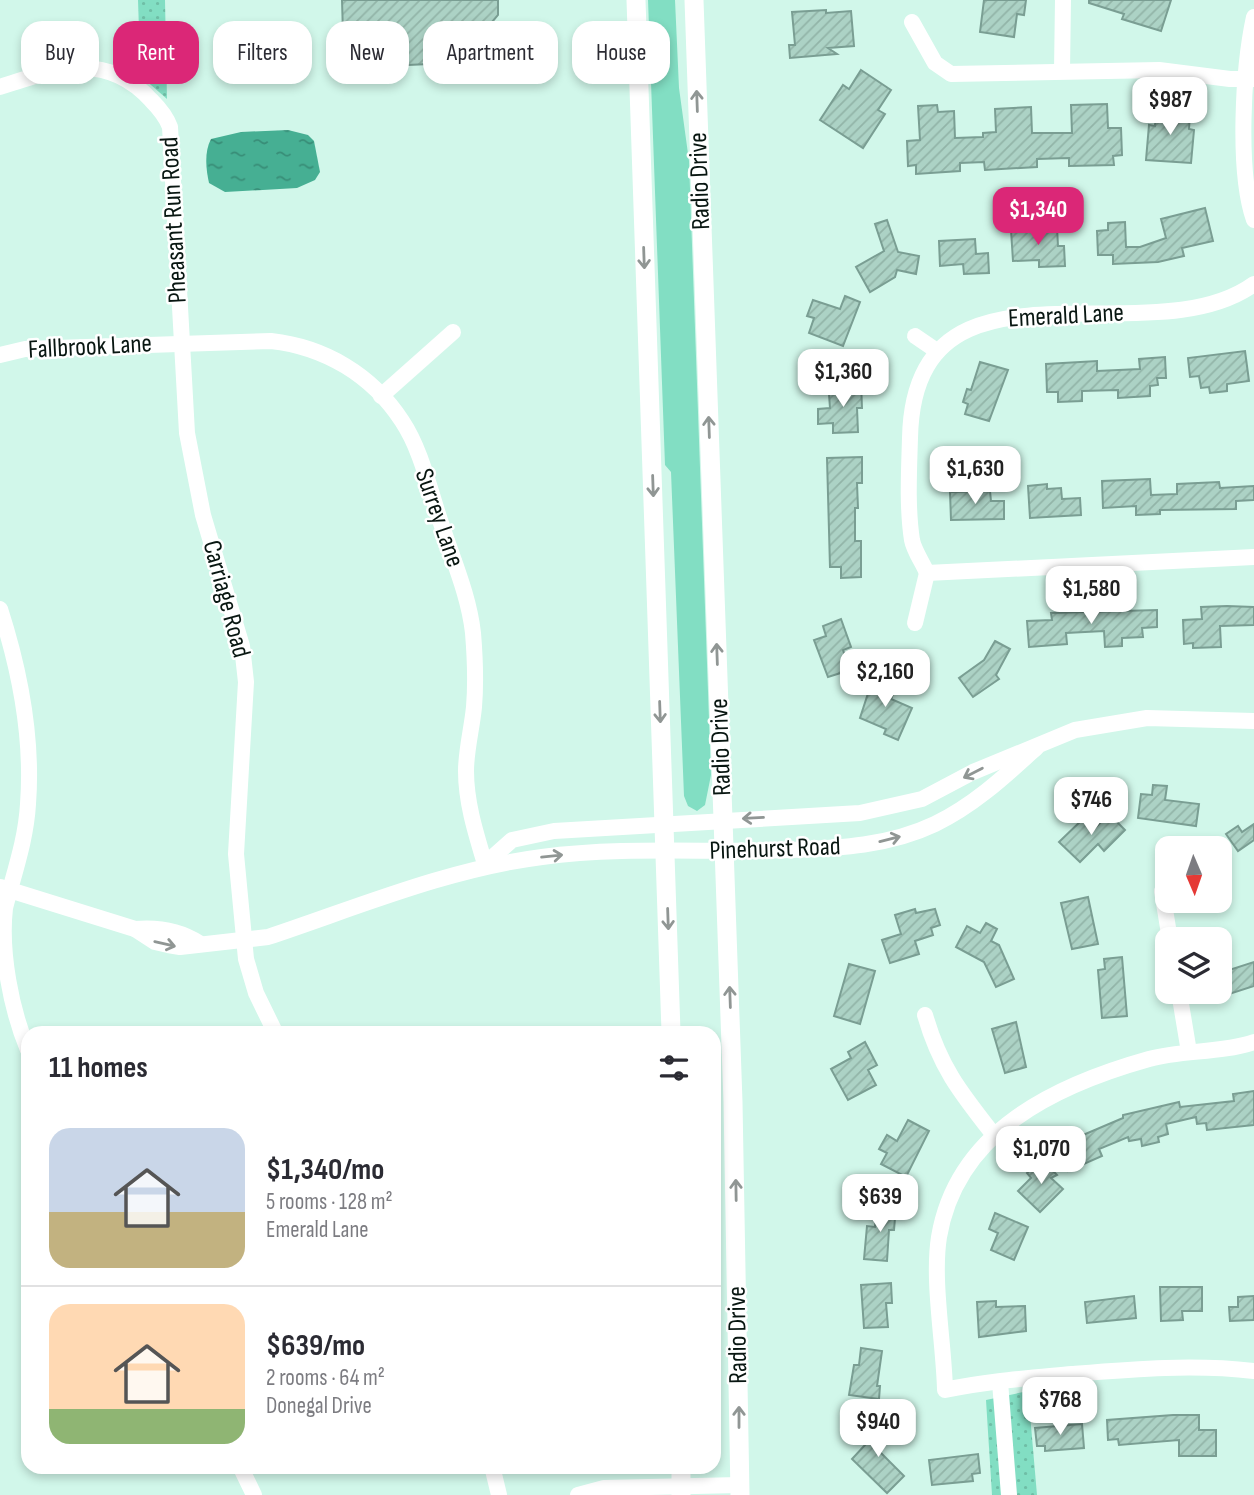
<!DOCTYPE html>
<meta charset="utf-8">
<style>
body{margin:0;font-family:"Sofia Sans Condensed",sans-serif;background:#f2f2f3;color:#2b2b33;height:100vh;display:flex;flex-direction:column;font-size:26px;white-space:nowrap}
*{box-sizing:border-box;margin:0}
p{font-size:23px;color:#7c7c81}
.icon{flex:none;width:38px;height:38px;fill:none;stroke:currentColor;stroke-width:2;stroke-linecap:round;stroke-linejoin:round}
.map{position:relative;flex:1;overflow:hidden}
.sheet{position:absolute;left:21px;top:1026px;width:700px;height:448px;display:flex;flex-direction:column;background:#fff;border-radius:21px;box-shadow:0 4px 10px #0003}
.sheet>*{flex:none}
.top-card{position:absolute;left:21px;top:21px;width:700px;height:63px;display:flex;gap:14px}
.needle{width:46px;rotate:178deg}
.tools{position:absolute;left:1155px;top:836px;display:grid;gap:14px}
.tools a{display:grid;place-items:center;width:77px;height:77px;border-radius:14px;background:#fff;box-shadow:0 4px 10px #0003;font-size:35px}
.price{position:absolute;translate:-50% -60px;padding:0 16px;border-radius:14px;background:#fff;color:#222;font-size:23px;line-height:46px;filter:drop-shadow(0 2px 4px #0008)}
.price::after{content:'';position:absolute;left:50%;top:42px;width:21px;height:16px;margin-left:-10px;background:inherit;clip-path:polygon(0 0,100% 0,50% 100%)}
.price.on{background:#db2777;color:#fff}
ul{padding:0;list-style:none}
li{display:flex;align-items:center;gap:21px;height:175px;padding:0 28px}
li+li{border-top:2px solid #e1e1e2}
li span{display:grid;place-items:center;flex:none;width:196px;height:140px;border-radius:21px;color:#555}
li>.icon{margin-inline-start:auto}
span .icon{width:84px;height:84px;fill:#fffc;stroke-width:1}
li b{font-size:30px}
h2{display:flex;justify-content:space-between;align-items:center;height:84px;padding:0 28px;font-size:30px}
.tag{padding:0 24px;border-radius:21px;background:#fff;box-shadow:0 4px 10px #0003;font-size:24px;line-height:63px}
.tag.on{background:#db2777;color:#fff}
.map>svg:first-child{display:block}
.grass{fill:#82dec3}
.park{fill:url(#park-dots)}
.water{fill:url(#water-ripples)}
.building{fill:url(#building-hatch);stroke:#7a9e93;stroke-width:2}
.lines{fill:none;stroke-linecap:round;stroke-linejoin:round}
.minor{stroke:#fff;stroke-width:16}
.major{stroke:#fff;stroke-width:19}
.oneway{stroke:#909694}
.labels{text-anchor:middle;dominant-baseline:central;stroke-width:5;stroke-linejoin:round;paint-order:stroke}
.street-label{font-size:26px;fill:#081611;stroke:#fff}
</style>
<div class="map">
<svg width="1254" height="1495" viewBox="0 0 1254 1495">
<defs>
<pattern id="park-dots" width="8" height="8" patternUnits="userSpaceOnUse" patternTransform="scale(1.75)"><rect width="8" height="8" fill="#82dec3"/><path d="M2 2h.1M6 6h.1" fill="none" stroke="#6fbea6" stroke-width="1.8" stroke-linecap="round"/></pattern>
<pattern id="water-ripples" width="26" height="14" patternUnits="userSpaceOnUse" patternTransform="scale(1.75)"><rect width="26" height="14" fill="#46af93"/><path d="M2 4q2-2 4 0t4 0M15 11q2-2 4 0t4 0" fill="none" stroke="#388d77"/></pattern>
<pattern id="building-hatch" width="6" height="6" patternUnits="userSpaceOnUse" patternTransform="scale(1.75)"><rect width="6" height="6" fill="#acd2c5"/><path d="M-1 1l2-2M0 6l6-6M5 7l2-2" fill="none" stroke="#92b4a8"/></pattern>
</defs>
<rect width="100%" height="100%" fill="#d1f7ea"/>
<polygon class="grass" points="648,0 675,0 679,88 689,161 711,775 705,805 697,811 688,806 684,796 671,472 665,465"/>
<g class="park">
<polygon points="138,0 165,0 167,99 135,71 140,60"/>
<polygon points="1028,1391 1037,1495 992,1495 986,1400"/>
</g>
<path class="water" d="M 288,130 L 308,135 L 314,141 L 320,172 L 315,180 L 297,188 L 225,192 L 209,183 C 206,169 204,152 211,139 L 241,132 Z"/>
<g class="building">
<polygon points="342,0 498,0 498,15 492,22 496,26 470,54 466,50 459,57 449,58 450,63 344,68"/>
<polygon points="984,0 1026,0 1024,15 1017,14 1014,37 980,32"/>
<polygon points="1089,0 1171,0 1161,31 1122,19 1124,14 1089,3"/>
<polygon points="826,10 826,13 851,11 854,46 828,48 837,54 790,58 789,45 795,45 792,12"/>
<polygon points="861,70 891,90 878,110 885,114 863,148 820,120 843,85 849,89"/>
<polygon points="1157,103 1174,105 1174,113 1190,114 1189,129 1194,130 1191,163 1146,160 1149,125 1155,126"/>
<polygon points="1107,104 1108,128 1121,128 1122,155 1113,156 1114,165 1069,166 1069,158 1037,159 1037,167 985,170 984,162 960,163 960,171 916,174 916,165 908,166 907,141 920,140 918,106 937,105 938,112 954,111 955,138 983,137 983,133 996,132 995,109 1031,107 1032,133 1072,133 1071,105"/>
<polygon points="1205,208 1213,241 1182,248 1184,256 1158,262 1113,264 1113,255 1098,255 1097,231 1108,230 1108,223 1125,222 1126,247 1140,247 1166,238 1161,219"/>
<polygon points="887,220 898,252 919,256 916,274 897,270 895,277 870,292 856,267 884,251 875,224"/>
<polygon points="1057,227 1058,246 1064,246 1065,266 1039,267 1039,260 1013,261 1011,230"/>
<polygon points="975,239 976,254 988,253 989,273 964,274 963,264 940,266 939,241"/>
<polygon points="845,296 860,302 843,346 809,333 814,318 807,316 813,300 840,309"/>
<polygon points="1245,351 1249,381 1227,384 1227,391 1210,393 1209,387 1201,388 1199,376 1190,377 1188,358"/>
<polygon points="1165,357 1166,378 1157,378 1158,385 1150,386 1150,396 1118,398 1118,390 1082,391 1082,401 1058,402 1058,392 1047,392 1046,364 1097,361 1097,371 1140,369 1139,359"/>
<polygon points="980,362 1008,370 989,421 965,414 968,404 963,402 967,389 971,390"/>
<polygon points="861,382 862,408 857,408 858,432 833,433 833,423 818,424 818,409 830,408 829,394 840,394 840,383"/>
<polygon points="862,457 862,483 857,483 858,508 855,508 855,541 861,541 861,577 841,578 841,567 830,567 827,458"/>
<polygon points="1150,479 1151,495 1177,494 1177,484 1219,482 1220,488 1254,486 1254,500 1236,501 1236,509 1160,510 1160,514 1136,515 1136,506 1103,508 1102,481"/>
<polygon points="1047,484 1047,489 1061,488 1062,499 1080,498 1081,515 1030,518 1028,486"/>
<polygon points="990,491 991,501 1004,501 1004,519 951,520 950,492"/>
<polygon points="1227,606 1254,607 1254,625 1220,626 1221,647 1193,648 1193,643 1184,644 1183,620 1202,619 1201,607"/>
<polygon points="1157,610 1157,627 1142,628 1143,637 1122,638 1122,646 1105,647 1104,631 1066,633 1067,644 1029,647 1027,621 1052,620 1051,613"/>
<polygon points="841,619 851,647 843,650 850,670 828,677 814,640 826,636 823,626"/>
<polygon points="995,641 1010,649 996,675 999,679 973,697 959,678 984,660"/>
<polygon points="873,678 896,687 891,699 912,708 898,740 884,734 886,729 860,718"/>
<polygon points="1153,785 1167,786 1165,800 1199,804 1196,826 1138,818 1141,794 1152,795"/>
<polygon points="1109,814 1125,830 1104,851 1098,844 1080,862 1059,842 1085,817 1095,828"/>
<polygon points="1254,824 1254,840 1238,851 1226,834 1238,826 1242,832"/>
<polygon points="1088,897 1098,944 1072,949 1061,903"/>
<polygon points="915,909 916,913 935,909 940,925 931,928 933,935 915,941 919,954 890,963 882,940 901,934 895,915"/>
<polygon points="986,923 997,929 991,941 999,945 1014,979 996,987 984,962 956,947 967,926 980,933"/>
<polygon points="1122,957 1127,1016 1102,1018 1098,970 1105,969 1104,959"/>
<polygon points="1254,962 1254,986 1223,996 1220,973"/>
<polygon points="849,964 875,971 860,1024 834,1016"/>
<polygon points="1016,1022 1026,1067 1005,1073 992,1029"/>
<polygon points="865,1042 877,1065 868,1070 876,1085 848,1100 831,1069 851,1058 848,1052"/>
<polygon points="1254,1091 1254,1125 1207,1130 1206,1123 1197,1124 1196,1117 1166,1124 1168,1134 1158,1137 1159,1142 1142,1146 1141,1139 1129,1141 1128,1137 1099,1149 1102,1156 1068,1171 1057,1146 1123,1118 1123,1115 1179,1102 1180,1107 1234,1101 1233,1094"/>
<polygon points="908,1120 929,1131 906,1177 881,1164 887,1153 879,1149 887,1135 897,1141"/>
<polygon points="1041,1159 1057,1175 1051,1178 1063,1189 1040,1212 1018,1191 1031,1178 1027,1173"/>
<polygon points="877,1204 896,1206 894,1230 889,1230 887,1261 864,1259 867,1226 875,1227"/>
<polygon points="995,1213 1028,1227 1014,1260 991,1250 998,1233 989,1229"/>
<polygon points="891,1283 892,1303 886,1303 888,1327 864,1328 861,1285"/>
<polygon points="1160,1287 1202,1287 1202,1311 1182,1311 1183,1320 1161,1321"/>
<polygon points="1134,1296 1136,1318 1087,1323 1085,1302"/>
<polygon points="1254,1296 1254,1320 1230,1321 1229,1307 1238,1307 1238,1297"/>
<polygon points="996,1301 996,1307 1025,1306 1026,1331 979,1337 977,1302"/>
<polygon points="861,1348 882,1351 877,1386 880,1386 879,1399 849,1395 854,1365 859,1365"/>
<polygon points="1173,1415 1199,1415 1199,1430 1216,1430 1216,1456 1179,1456 1179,1440 1119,1445 1118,1439 1108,1440 1107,1420"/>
<polygon points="877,1422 891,1437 878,1450 904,1476 887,1493 852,1459 866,1444 861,1438"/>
<polygon points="1082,1424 1084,1448 1045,1451 1045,1446 1037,1446 1035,1428"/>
<polygon points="978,1454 980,1473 972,1474 973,1481 932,1485 929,1460"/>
</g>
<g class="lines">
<g class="minor">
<path d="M 1254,17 C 1243,68 1237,171 1254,220"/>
<polyline points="912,22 935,63 951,74 1159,70 1230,79 1254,79"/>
<polyline points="1062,71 1063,0"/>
<path d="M 0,87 C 55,69 106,50 151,100 C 159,108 166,116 170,127 L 187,433 L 203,515 L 242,646 L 246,682 L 236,854 L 246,959 L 256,993 L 275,1032"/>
<polyline points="915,336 937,351"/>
<path d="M 0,355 L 25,349 L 271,341 C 325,347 372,375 402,421 C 422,451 430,492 442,526 C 453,560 469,596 473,633 C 475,657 476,683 474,707 C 472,728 466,750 466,771 C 466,803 476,834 485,864"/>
<polyline points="381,396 453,332"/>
<path d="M 927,573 C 923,563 914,551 912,540 C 907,508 909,471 910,438 C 914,237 1148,361 1254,284"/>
<polyline points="927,573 1254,557"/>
<path d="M 0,609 C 20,671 33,738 28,804 C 26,840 14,873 5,908 C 0,952 11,1009 28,1050"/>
<polyline points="915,623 927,573"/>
<polyline points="485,864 512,840 554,831 860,813 922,799 973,772 1075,730 1147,718 1254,721"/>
<path d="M 0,887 L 135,929 L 155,942 L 168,945 L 180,947 L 268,937 C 358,907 448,869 542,857 C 624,846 708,853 790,850 C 840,848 889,846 935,824 C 974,805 1004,777 1036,748"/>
<polyline points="1162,891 1170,940"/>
<path d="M 135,929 C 158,927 179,930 199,943"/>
<polyline points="1179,992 1189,1052"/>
<path d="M 925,1015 C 940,1067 960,1092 993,1134"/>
<path d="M 1254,1042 C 1221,1053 1183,1050 1149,1059 C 1056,1085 957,1131 939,1237 C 932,1281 944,1344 945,1390 C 987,1381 1030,1378 1072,1374 C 1134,1369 1193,1364 1254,1371"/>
<polyline points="1000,1382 1009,1495"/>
<polyline points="240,1466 254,1495"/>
<polyline points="492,1466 499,1495"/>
<polyline points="578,1495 604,1488 740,1485"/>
</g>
<g class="major">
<polyline points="636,0 671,1032"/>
<polyline points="694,0 733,1102 740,1495"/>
<polyline points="681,1466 681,1495"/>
</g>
</g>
<defs><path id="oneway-shaft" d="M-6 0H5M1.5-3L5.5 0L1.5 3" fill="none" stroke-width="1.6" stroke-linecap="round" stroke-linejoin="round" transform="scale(1.75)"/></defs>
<g class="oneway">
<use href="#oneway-shaft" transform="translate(697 101) rotate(-92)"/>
<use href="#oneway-shaft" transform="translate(644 258) rotate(88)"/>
<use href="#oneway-shaft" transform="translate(709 427) rotate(-92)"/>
<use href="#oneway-shaft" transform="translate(653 486) rotate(88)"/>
<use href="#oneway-shaft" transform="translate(717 654) rotate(-92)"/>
<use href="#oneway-shaft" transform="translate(660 712) rotate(88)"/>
<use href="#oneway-shaft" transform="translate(973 773) rotate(153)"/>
<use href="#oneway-shaft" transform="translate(753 818) rotate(177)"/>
<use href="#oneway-shaft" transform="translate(890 839) rotate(-14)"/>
<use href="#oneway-shaft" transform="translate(552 856) rotate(-6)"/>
<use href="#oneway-shaft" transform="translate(668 919) rotate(88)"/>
<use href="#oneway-shaft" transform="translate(165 944) rotate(13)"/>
<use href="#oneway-shaft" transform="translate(730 997) rotate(-92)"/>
<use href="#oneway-shaft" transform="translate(736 1190) rotate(-91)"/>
<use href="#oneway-shaft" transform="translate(739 1417) rotate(-90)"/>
</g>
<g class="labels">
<g class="street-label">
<text transform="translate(700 181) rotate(-92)">Radio Drive</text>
<text transform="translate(174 220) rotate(-93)">Pheasant Run Road</text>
<text transform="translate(1066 316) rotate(-3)">Emerald Lane</text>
<text transform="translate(90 347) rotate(-3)">Fallbrook Lane</text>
<text transform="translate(439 518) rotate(71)">Surrey Lane</text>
<text transform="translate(226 599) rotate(75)">Carriage Road</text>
<text transform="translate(721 747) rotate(-92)">Radio Drive</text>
<text transform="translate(775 849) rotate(-2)">Pinehurst Road</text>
<text transform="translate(738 1335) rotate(-91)">Radio Drive</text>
</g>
</g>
</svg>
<div class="tools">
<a><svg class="needle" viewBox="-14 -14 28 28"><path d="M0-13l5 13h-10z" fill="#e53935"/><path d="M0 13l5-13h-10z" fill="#7c7c81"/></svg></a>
<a><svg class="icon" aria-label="layers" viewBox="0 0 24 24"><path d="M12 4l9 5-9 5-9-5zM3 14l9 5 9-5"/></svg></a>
</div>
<b class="price" style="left:1170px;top:137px">$987</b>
<b class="price on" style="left:1038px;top:247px">$1,340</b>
<b class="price" style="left:843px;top:409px">$1,360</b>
<b class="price" style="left:975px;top:506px">$1,630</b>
<b class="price" style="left:1091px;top:626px">$1,580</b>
<b class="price" style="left:885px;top:709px">$2,160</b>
<b class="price" style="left:1091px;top:837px">$746</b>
<b class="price" style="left:1041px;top:1186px">$1,070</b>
<b class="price" style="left:880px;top:1234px">$639</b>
<b class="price" style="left:1060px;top:1437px">$768</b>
<b class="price" style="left:878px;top:1459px">$940</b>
<div class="top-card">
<a class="tag">Buy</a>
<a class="tag on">Rent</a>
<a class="tag">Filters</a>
<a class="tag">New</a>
<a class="tag">Apartment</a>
<a class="tag">House</a>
</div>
<section class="sheet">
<h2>11 homes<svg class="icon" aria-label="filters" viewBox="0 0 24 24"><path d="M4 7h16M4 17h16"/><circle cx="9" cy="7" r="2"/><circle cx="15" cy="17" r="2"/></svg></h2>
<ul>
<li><span style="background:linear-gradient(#c9d6e8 60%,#c2b280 0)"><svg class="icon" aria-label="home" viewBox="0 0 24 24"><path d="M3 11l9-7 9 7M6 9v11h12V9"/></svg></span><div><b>$1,340/mo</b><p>5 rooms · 128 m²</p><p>Emerald Lane</p></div></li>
<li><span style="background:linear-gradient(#ffd9b3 75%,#8fb573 0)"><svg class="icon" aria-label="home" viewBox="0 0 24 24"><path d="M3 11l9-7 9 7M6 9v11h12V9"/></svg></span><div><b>$639/mo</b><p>2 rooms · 64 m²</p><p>Donegal Drive</p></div></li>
</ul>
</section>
</div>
